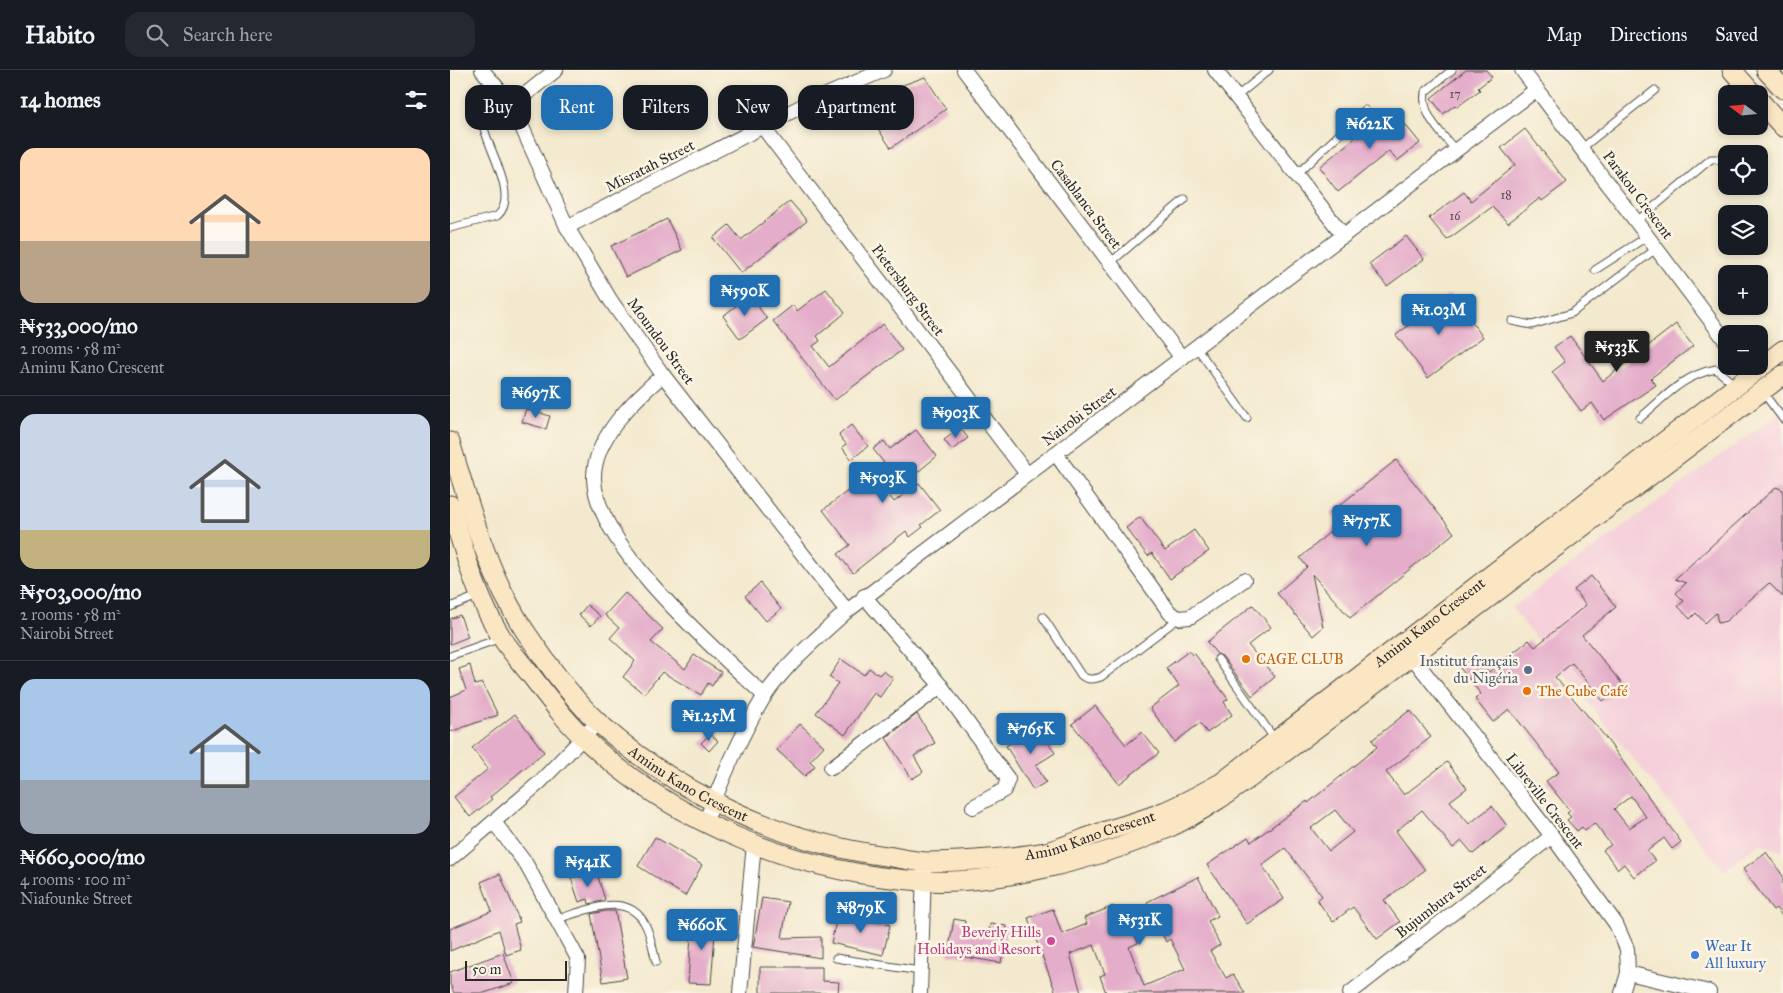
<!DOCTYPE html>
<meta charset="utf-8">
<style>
body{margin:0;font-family:"IM FELL Great Primer",serif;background:#242831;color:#f1f3f6;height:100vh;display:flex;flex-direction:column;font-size:19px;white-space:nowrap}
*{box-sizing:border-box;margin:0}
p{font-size:16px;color:#9ea1a6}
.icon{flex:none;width:28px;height:28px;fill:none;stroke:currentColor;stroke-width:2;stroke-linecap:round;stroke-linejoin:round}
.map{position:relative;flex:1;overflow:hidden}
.drawer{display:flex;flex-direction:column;background:#171b24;width:450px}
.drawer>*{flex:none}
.guide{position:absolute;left:15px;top:15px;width:475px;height:45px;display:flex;gap:10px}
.needle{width:32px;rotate:286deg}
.tools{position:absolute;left:1268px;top:15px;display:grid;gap:10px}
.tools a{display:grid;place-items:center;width:50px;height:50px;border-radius:10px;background:#171b24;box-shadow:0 2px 8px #0003;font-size:25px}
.scale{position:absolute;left:15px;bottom:12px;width:102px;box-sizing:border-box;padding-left:5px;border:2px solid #2b2b2b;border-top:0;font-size:14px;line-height:18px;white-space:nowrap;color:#2b2b2b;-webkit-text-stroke:4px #fcf5e5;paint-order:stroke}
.price{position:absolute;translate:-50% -42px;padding:0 11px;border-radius:5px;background:#1f6fb2;color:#fff;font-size:16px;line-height:32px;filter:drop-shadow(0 1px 2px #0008)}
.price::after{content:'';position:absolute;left:50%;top:30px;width:15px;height:11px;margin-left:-8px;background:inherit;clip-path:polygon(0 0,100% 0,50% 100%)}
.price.selected{background:#222;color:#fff}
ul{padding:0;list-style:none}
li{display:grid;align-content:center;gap:10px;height:265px;padding:0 20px}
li+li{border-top:1px solid #363941}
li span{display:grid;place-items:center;height:155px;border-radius:15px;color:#555}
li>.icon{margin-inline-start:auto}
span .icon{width:90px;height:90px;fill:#fffc;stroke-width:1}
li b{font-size:21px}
h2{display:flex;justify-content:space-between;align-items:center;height:60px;padding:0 20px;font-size:21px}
.pill{padding:0 18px;border-radius:15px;background:#171b24;box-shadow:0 2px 8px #0003;font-size:18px;line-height:45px}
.pill.selected{background:#1f6fb2;color:#fff}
header{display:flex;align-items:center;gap:30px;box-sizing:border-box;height:70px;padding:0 25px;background:#171b24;border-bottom:1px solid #363941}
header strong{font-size:24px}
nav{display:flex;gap:28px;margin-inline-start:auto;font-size:18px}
.search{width:350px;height:45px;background:#242831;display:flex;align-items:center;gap:12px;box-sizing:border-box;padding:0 18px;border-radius:15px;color:#9ea1a6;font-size:19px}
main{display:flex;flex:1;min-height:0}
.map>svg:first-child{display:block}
.built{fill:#f5cfda}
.building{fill:#e4adca;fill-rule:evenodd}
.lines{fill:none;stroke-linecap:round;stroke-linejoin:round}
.lane-casing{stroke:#494843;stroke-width:9}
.street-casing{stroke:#494843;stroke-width:16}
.secondary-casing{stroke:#494843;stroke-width:21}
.lane{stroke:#fff;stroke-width:7}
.street{stroke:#fff;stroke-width:14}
.secondary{stroke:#fbe6c4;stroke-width:19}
.food-dot{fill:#e8710a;stroke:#fcf5e5;stroke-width:2}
.service-dot{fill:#5c6f8a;stroke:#fcf5e5;stroke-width:2}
.hotel-dot{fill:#d1479c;stroke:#fcf5e5;stroke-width:2}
.shop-dot{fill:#3f7fe0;stroke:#fcf5e5;stroke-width:2}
.labels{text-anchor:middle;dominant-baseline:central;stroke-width:5;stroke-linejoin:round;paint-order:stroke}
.number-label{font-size:12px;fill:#594c53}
.street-label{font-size:15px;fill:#2b2b2b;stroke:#fcf5e5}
.food-label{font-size:15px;fill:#c56008;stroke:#fcf5e5;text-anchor:start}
.service-label{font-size:15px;fill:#4e5e75;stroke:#fcf5e5;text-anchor:end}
.hotel-label{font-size:15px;fill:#b23c85;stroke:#fcf5e5;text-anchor:end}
.shop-label{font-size:15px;fill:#366cbe;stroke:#fcf5e5;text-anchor:start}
</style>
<header>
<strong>Habito</strong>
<div class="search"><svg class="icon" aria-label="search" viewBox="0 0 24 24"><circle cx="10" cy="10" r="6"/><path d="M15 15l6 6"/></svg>Search here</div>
<nav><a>Map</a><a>Directions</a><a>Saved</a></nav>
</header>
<main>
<section class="drawer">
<h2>14 homes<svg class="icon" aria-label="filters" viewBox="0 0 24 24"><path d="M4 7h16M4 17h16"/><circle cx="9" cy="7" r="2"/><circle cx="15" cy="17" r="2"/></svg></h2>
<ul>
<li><span style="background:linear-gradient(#ffd9b3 60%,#b9a48a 0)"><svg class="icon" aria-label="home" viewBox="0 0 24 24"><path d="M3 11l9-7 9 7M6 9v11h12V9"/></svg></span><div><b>₦533,000/mo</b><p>2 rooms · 58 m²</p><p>Aminu Kano Crescent</p></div></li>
<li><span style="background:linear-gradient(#c9d6e8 75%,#c2b280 0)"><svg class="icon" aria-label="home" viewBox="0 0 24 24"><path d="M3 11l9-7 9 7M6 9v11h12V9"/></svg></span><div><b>₦503,000/mo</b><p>2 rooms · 58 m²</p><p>Nairobi Street</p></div></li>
<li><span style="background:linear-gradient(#a9c7e8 65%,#9aa5b1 0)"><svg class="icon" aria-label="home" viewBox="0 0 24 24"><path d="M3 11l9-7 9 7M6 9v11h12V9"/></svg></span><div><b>₦660,000/mo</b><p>4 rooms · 100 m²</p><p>Niafounke Street</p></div></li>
</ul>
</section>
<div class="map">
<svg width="1333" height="923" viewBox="0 0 1333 923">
<rect width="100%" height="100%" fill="#fcf5e5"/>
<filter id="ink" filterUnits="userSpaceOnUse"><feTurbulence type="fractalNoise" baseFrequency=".02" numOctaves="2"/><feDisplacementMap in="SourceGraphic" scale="10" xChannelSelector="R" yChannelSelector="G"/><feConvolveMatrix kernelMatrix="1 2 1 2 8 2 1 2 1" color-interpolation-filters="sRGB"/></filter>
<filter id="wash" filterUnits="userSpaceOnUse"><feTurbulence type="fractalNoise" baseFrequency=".0096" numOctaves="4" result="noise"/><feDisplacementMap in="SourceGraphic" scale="20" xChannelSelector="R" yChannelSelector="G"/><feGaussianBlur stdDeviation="1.12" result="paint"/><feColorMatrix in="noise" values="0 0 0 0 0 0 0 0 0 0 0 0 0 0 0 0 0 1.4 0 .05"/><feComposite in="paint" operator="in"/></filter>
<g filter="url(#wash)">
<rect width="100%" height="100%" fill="#f3e9ce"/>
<polygon class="built" points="1333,340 1333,782 1310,773 1274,801 1062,538"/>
<g id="blocks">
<g class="building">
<polygon points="1016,0 1036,0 1042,7 1028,18 1030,20 1007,37 1005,35 993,44 981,28"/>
<polygon points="475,7 496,39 441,78 409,31"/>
<polygon points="942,38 970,73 947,91 939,81 888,122 869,97"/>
<polygon points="1075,59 1117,112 1092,131 1090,128 1058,153 1042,137 997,170 979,148 1014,122 1021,131 1065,95 1051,78"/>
<polygon points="340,131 357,151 291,203 263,168 279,155 291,170"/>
<polygon points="217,149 232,180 176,207 161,176"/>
<polygon points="956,166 974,189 937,216 919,194"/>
<polygon points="376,219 395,243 367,266 370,271 363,276 379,297 433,254 452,280 385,330 323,251 343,235 347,241"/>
<polygon points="1000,224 1033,267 978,308 946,265"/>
<polygon points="300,225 317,249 290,269 273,246"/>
<polygon points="1226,254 1243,276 1201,308 1206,315 1154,350 1142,333 1131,341 1102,302 1115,292 1104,277 1120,266 1153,311"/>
<polygon points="76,339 100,346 96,359 72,352"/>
<polygon points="401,355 418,376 401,390 392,377 396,374 389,365"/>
<polygon points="510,358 518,368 502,380 494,370"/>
<polygon points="466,360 487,386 463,406 454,395 430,414 444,432 469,413 490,440 471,455 473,457 460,467 456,461 403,503 388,484 400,475 373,440 434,393 423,379 434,371 440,379"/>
<polygon points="946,390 1004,463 900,548 862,504 873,557 863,566 827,523 857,497 850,488 889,454 880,443"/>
<polygon points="1326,417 1333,420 1333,527 1319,513 1276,551 1268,553 1266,543 1255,553 1246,543 1240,549 1228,536 1234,531 1226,523 1236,513 1225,509"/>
<polygon points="690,447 715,481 744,460 759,481 720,509 702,483 698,486 676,458"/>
<path d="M 1141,506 L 1166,537 L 1132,565 L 1173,615 L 1153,631 L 1122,593 L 1105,607 L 1153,664 L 1231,772 L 1222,779 L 1214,768 L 1197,781 L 1205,791 L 1184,807 L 1174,794 L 1168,799 L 1153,780 L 1161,775 L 1144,753 L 1135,761 L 1132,757 L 1127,761 L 1117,750 L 1121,747 L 1117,743 L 1120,741 L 1096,711 L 1109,702 L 1059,639 L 1043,652 L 1025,629 L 1031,624 L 1010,598 L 1025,585 L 1039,602 L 1079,570 L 1085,577 L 1136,535 L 1124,520 ZM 1181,726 L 1196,747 L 1179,758 L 1164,739 Z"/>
<polygon points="310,513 331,539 316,551 295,526"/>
<polygon points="175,523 213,559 201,572 235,599 244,585 271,602 262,616 258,613 251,625 212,602 194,624 173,607 185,591 160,568 169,558 155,545"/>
<polygon points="137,535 150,546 141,556 129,545"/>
<polygon points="803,535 821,557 798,575 825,607 802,626 772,586 767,584 757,572"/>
<polygon points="10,545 18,567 0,574 0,549"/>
<polygon points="739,581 742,585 744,583 778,629 774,632 782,645 757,663 750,653 725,672 700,638 729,616 716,598"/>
<polygon points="391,589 414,605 419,598 429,605 433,601 443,608 430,627 424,623 395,665 366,643 388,613 379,607"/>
<polygon points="20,595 25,615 32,613 48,645 0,662 0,627 16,620 9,599"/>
<polygon points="645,636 676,675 692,662 709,683 669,714 622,654"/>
<path d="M 960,640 L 981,667 L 936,702 L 954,725 L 997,692 L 1017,718 L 1000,731 L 1019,754 L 1042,736 L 1057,756 L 1023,784 L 1012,771 L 1003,778 L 972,740 L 946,761 L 975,800 L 934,830 L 950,852 L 927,869 L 903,837 L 883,852 L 867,830 L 872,826 L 835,778 L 812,795 L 834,829 L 797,854 L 757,795 L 798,767 L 801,772 L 857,731 L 858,733 L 927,677 L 922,670 ZM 885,740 L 903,762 L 879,781 L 861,758 Z"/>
<polygon points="65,644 94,682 40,727 42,729 20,747 4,727 38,699 22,678"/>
<polygon points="467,644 485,673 464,686 473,702 462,709 436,668"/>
<polygon points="350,654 374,676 360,691 365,696 355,706 327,680"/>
<polygon points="588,656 605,683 586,695 596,712 583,720 556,676"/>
<polygon points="260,664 268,671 259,681 251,673"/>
<polygon points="205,767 252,795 235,826 188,796"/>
<polygon points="1316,782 1333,806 1333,847 1326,838 1323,840 1293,799"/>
<polygon points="146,800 155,830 139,834 138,829 129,832 121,808"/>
<polygon points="50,804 70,852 64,854 71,880 56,885 49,860 0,881 0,859 42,841 31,812"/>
<polygon points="748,807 768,846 758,851 770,875 760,881 776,908 783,904 795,923 656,923 650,906 655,904 644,875 620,884 631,923 606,923 578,848 603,839 612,864 637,854 634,848 663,836 667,846 676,842 688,873 679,877 694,916 735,899 720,869 716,872 697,832"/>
<polygon points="312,828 338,832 332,868 371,867 371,888 303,877"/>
<polygon points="156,841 165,841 177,908 153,912 141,844"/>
<polygon points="388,843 440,855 433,885 381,873"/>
<polygon points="242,849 266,850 261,914 238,913"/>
<polygon points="504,849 515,851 514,861 538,865 540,854 557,856 551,893 498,884"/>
<polygon points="53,883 64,913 34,923 4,923 0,914 0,902"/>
<polygon points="310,897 372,897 372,911 389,912 388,923 310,923"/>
</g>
</g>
</g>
<g filter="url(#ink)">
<use href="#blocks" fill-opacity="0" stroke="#494843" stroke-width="1"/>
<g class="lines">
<defs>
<g id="lane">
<path d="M 1002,0 L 975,22 C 971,46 992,63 1006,81"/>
<polyline points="786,27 819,0"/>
<polyline points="1132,78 1205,20"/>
<polyline points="846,105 915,40"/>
<polyline points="1187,151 1261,89 1267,89 1276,95"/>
<path d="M 0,158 L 47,146 C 70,127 37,78 33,54 L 34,48 L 59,31"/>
<polyline points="660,193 735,129"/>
<polyline points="1145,200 1198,166"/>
<polyline points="1062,251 1082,255 1122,243 1207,178"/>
<polyline points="747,278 797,348"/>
<polyline points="1312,321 1333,349"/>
<path d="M 1190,348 C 1215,327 1233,305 1266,299 L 1285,315"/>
<polyline points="0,537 30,525"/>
<path d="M 593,547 L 631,605 C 637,610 642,610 651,607 L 729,548"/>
<polyline points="0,586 51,568"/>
<polyline points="768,589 826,671"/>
<path d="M 107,849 C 136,841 177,820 195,854 C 201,865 203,880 206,892"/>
<polyline points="386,888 470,901"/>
</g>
<g id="street">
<polyline points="32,0 62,35 117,157 161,231 213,305 397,541"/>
<polyline points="514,0 732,288"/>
<polyline points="765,0 894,166"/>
<polyline points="1072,0 1276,271"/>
<polyline points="62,35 106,0"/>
<polyline points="312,56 577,404"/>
<polyline points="117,157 356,34 434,0"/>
<path d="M 213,305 C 185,329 143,368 144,409 C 146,477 267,581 315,626"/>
<polyline points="606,384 720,543 729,548 740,547 794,510"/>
<polyline points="414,526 491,616 558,709 554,720 523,737"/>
<polyline points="957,580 1102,766 1166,854 1177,879 1178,903 1172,923"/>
<polyline points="381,698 491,616"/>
<polyline points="44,752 76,794 128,889 126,923"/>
<path d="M 255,753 C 272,710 290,666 314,627 C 336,594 368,567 397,541 L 1087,19"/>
<polyline points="0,789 89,713 148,652"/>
<polyline points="1178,903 1259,922"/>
<polyline points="290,923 304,774"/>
<polyline points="470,923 474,802"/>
<polyline points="900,923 1102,766"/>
</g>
<g id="secondary">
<polyline points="1282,0 1303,24"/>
<polyline points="1316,0 1333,19"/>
<polyline points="1309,30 1333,57"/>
<path id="s1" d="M 0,372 C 20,437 37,504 75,561 C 96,592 123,630 150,654 C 230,725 331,772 436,786 C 449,788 463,791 476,792 C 509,792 562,788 595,782 C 612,778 630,770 647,764 C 669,756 692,751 713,742 C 733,734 752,723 771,713 L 1333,280"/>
<path d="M 0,435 C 14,480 26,528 52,568 C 60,580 70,592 80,604 C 97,626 115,651 136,670 C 225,754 351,804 473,811 C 546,815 649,789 716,759 C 751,743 783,720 815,697 L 1333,305"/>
</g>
</defs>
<use href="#lane" class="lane-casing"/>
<use href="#street" class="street-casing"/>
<use href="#secondary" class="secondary-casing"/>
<use href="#lane" class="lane"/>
<use href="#street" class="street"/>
<use href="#secondary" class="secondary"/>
</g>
</g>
<g class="food-dot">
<circle cx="796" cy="589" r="5"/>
<circle cx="1077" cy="621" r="5"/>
</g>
<circle class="service-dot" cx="1078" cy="600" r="5"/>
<circle class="hotel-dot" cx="601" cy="871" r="5"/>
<circle class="shop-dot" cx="1245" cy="885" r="5"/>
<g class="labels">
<g class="number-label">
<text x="1005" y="24">17</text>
<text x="1056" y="125">18</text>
<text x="1005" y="146">16</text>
</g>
<g class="street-label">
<text transform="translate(200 96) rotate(-27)">Misratah Street</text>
<text transform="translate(1188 125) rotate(53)">Parakou Crescent</text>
<text transform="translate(636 134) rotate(53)">Casablanca Street</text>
<text transform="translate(458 220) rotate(53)">Pietersburg Street</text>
<text transform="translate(211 271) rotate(54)">Moundou Street</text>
<text transform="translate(629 346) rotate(-37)">Nairobi Street</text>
<text stroke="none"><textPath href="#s1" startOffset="1256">Aminu Kano Crescent</textPath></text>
<text stroke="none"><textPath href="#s1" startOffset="431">Aminu Kano Crescent</textPath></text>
<text transform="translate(1095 731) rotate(52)">Libreville Crescent</text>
<text stroke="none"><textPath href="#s1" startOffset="851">Aminu Kano Crescent</textPath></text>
<text transform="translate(991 831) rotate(-38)">Bujumbura Street</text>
</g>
<g class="food-label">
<text x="806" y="589">CAGE CLUB</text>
<text x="1087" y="621">The Cube Café</text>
</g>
<g class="service-label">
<text x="1068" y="591">Institut français<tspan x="1068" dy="17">du Nigéria</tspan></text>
</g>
<g class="hotel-label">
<text x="591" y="862">Beverly Hills<tspan x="591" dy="17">Holidays and Resort</tspan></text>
</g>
<g class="shop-label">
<text x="1255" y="876">Wear It<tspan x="1255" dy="17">All luxury</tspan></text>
</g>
</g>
</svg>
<div class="tools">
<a><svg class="needle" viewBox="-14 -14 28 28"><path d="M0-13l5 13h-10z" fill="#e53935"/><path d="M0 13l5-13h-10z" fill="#9ea1a6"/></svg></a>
<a><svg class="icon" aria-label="locate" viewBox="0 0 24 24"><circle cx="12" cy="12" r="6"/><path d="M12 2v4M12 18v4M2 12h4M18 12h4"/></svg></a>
<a><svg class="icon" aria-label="layers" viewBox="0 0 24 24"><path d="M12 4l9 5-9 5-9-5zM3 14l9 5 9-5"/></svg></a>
<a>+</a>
<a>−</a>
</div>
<div class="scale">50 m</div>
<b class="price" style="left:920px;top:80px">₦622K</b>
<b class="price" style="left:295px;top:247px">₦590K</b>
<b class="price" style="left:989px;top:266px">₦1.03M</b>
<b class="price selected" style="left:1167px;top:303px">₦533K</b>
<b class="price" style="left:86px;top:349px">₦697K</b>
<b class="price" style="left:506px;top:369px">₦903K</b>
<b class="price" style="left:433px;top:434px">₦503K</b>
<b class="price" style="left:917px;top:477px">₦757K</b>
<b class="price" style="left:259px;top:672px">₦1.25M</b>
<b class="price" style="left:581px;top:685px">₦765K</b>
<b class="price" style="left:138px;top:818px">₦541K</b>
<b class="price" style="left:411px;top:864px">₦879K</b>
<b class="price" style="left:690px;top:876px">₦531K</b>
<b class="price" style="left:252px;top:881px">₦660K</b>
<div class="guide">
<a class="pill">Buy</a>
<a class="pill selected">Rent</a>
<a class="pill">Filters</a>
<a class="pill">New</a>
<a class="pill">Apartment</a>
</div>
</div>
</main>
